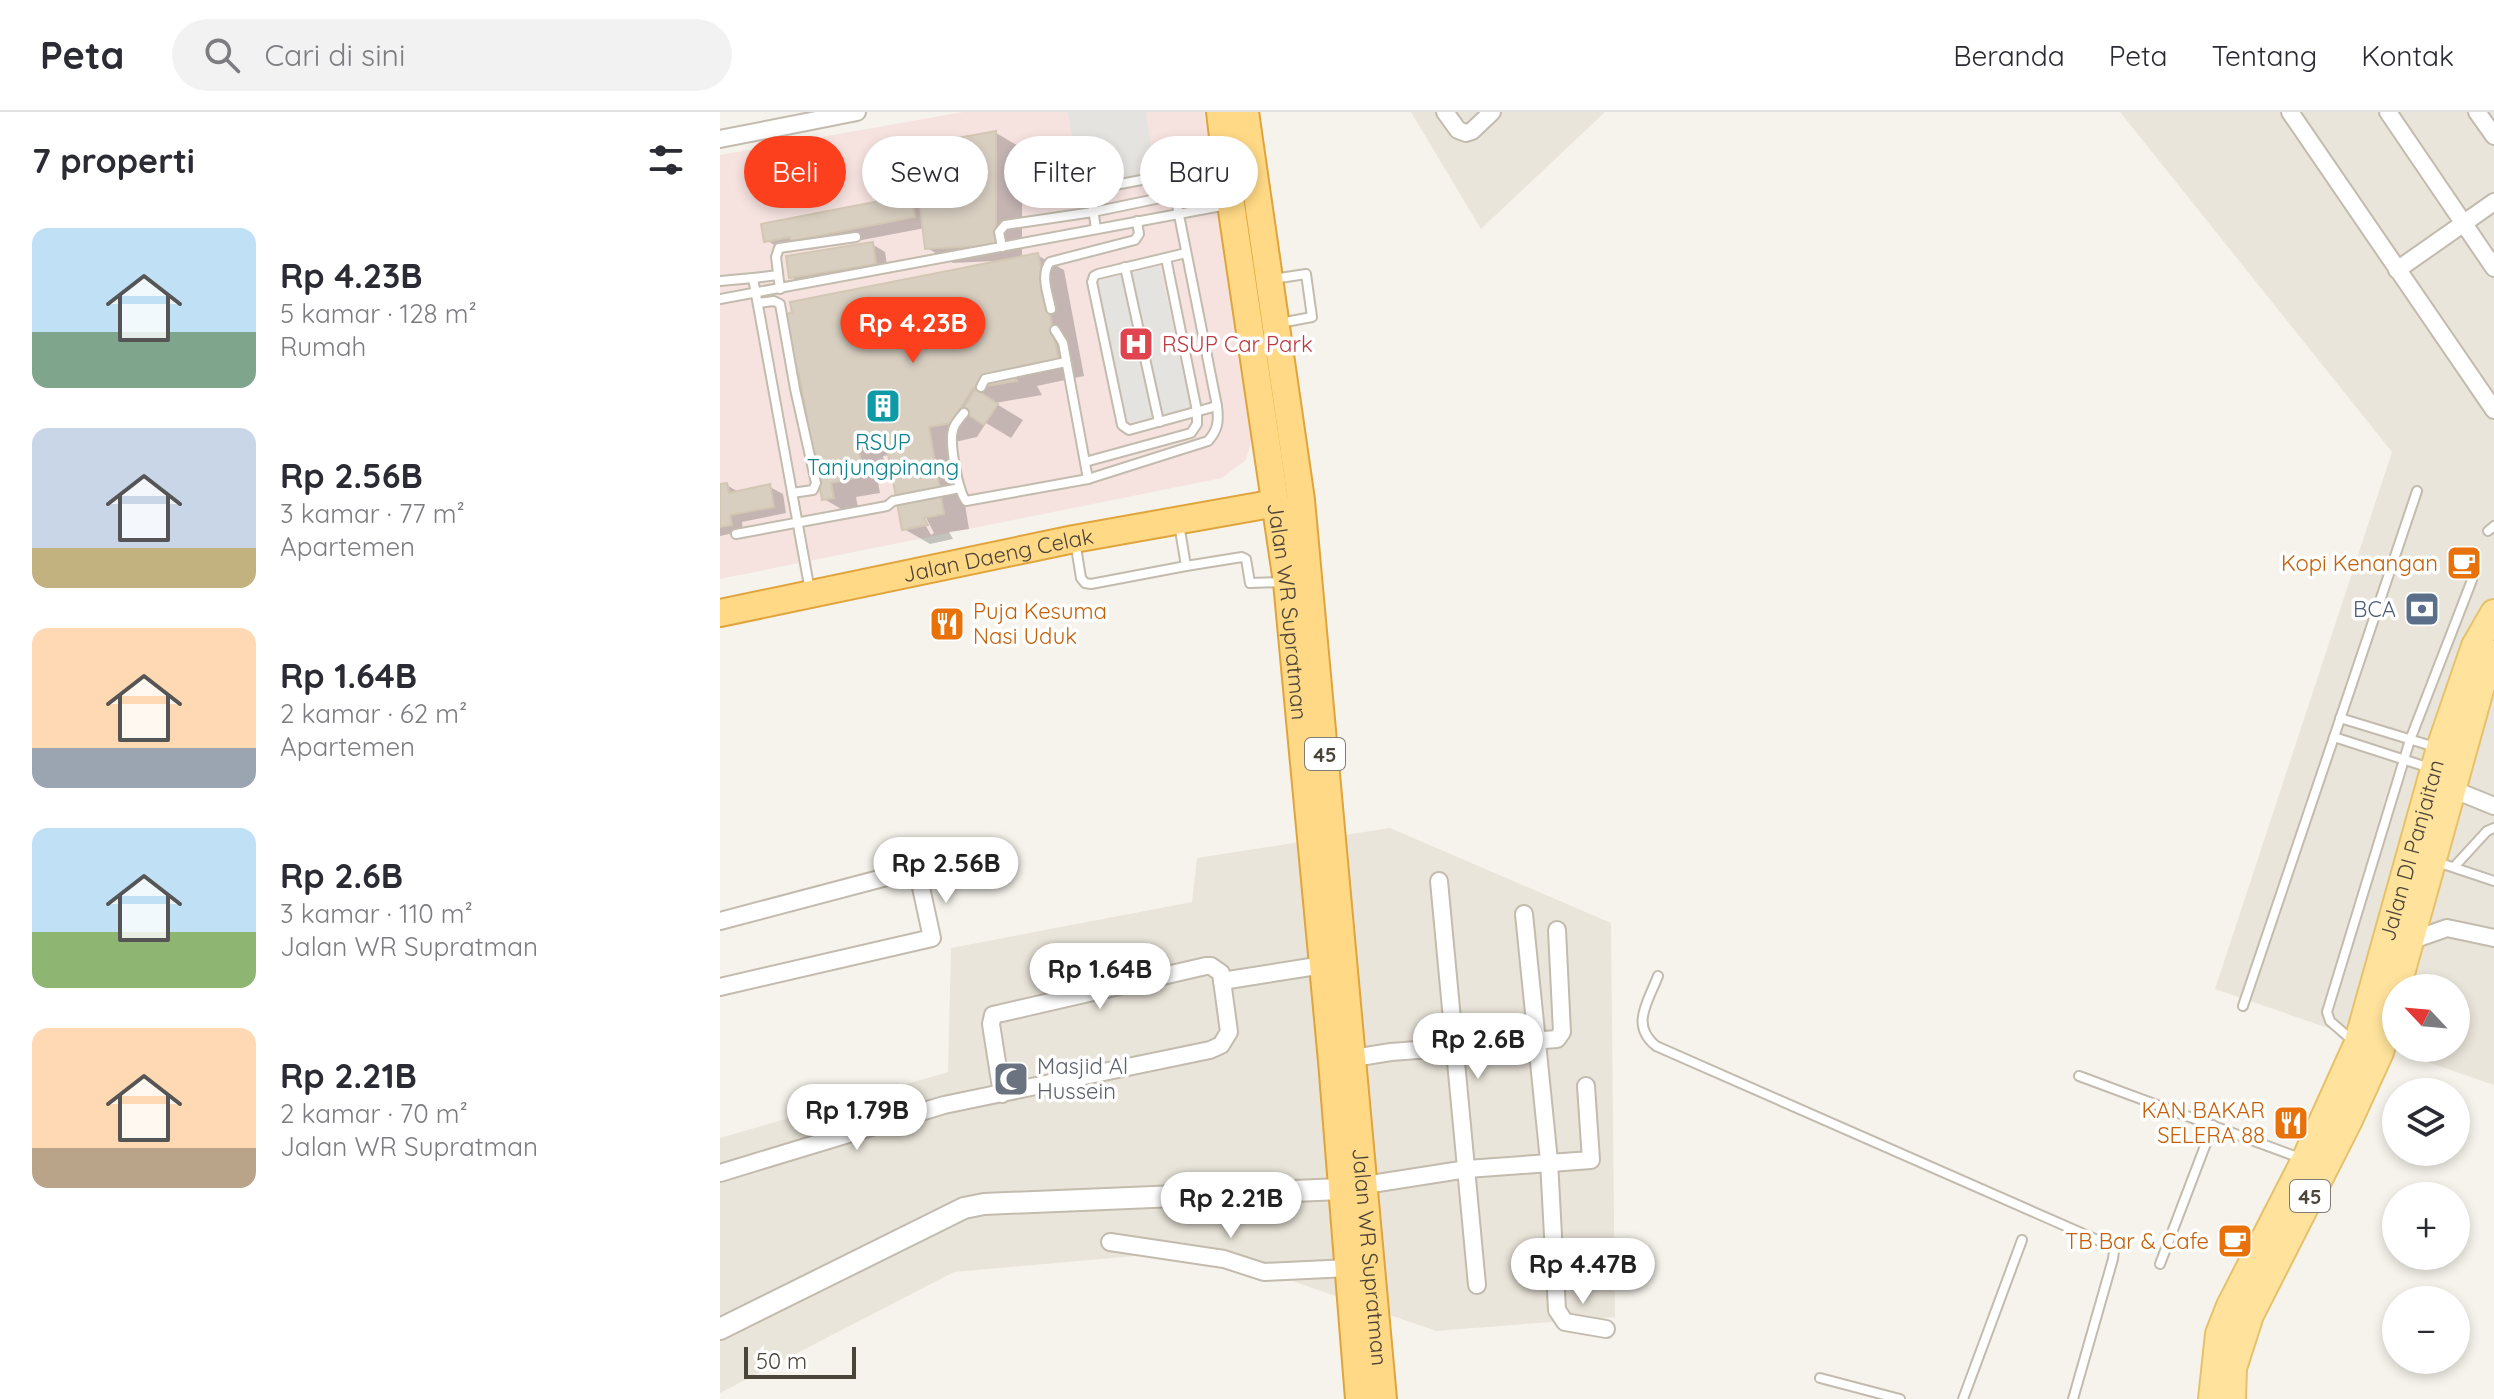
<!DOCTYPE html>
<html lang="id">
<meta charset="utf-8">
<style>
body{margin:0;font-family:Quicksand,sans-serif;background:#f2f2f3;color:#2b2b33;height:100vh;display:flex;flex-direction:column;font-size:30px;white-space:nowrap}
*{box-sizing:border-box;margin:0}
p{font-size:26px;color:#7c7c81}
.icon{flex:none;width:44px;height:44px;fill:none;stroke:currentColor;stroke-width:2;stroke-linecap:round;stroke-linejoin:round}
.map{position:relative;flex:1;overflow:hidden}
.drawer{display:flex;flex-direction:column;background:#fff;width:720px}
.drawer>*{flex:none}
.banner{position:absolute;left:24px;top:24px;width:760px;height:72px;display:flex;gap:16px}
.needle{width:52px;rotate:296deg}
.fabs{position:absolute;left:1662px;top:862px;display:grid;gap:16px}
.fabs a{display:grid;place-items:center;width:88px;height:88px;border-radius:50%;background:#fff;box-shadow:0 4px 12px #0003;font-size:40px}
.scale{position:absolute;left:24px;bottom:20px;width:112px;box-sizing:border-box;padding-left:8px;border:4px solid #4b4439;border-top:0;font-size:22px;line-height:28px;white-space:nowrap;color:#4b4439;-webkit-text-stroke:6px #fff;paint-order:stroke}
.price{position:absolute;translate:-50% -68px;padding:0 18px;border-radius:28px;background:#fff;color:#222;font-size:26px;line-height:52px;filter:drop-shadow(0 2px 4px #0008)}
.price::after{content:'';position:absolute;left:50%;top:48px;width:24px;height:18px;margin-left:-12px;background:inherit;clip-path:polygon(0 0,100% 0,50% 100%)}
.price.current{background:#fc3f1d;color:#fff}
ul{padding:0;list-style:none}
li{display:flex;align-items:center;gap:24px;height:200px;padding:0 32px}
li span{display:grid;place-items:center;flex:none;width:224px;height:160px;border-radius:16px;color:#555}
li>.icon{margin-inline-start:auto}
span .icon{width:96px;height:96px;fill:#fffc;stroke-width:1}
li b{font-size:34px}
h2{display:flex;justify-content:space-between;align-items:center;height:96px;padding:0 32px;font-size:34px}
.chip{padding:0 28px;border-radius:36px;background:#fff;box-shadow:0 4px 12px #0003;font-size:28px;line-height:72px}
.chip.current{background:#fc3f1d;color:#fff}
header{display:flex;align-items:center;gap:48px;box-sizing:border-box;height:112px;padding:0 40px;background:#fff;border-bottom:2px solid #e1e1e2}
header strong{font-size:38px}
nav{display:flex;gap:44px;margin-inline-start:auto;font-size:28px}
.search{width:560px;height:72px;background:#f2f2f3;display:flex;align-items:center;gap:20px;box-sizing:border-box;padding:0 28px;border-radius:44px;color:#7c7c81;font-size:30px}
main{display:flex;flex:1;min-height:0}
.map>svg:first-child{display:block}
.residential{fill:#eae5da;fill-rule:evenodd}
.medical{fill:#f6e3e0}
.parking{fill:#e5e3e0}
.shadow{fill:#0003;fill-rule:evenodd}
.building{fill:#d8cfc1;stroke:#d3c7b4;stroke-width:2}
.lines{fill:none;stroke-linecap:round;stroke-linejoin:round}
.service-casing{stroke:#c2bbae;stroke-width:12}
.minor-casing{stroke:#c2bbae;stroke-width:20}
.tertiary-casing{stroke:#c2bbae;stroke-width:24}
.primary-casing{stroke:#e6c16a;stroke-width:30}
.trunk-casing{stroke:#e0a43c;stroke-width:30}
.service{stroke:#fff;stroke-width:8}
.minor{stroke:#fff;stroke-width:16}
.tertiary{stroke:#fff;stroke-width:20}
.primary{stroke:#ffe39c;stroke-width:26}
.trunk{stroke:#ffd985;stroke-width:26}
.labels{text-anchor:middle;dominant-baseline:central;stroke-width:7;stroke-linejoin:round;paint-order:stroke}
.shield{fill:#fff;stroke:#817c74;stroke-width:2}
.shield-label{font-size:20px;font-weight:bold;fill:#4b4439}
.health-label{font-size:22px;fill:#be3a42;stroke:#fff;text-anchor:start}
.culture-label{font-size:22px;fill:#0d838f;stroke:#fff}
.street-label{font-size:22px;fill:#4b4439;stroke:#fff}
.food-label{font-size:22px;fill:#c56008;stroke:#fff;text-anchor:end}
.service-label{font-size:22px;fill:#4e5e75;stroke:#fff;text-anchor:end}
.worship-label{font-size:22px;fill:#5b616d;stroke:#fff;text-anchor:start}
</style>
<header>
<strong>Peta</strong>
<div class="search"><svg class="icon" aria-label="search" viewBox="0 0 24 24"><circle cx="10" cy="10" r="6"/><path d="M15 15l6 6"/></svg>Cari di sini</div>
<nav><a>Beranda</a><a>Peta</a><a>Tentang</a><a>Kontak</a></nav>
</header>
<main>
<section class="drawer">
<h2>7 properti<svg class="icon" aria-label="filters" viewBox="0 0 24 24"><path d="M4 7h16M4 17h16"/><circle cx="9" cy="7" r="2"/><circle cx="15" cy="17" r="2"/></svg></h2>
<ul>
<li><span style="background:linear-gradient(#bfe0f5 65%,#7fa58c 0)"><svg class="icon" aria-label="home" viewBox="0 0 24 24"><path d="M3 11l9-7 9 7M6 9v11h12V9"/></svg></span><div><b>Rp 4.23B</b><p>5 kamar · 128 m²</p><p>Rumah</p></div></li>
<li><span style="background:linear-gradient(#c9d6e8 75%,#c2b280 0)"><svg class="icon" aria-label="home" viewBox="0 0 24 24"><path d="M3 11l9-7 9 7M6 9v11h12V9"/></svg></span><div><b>Rp 2.56B</b><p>3 kamar · 77 m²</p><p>Apartemen</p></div></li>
<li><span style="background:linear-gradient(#ffd9b3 75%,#9aa5b1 0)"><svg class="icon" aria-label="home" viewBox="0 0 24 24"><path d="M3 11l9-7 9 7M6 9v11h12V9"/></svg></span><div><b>Rp 1.64B</b><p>2 kamar · 62 m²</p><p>Apartemen</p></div></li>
<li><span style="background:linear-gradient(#bfe0f5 65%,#8fb573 0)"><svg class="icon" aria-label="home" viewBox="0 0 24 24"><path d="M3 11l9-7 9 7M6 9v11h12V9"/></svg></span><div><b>Rp 2.6B</b><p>3 kamar · 110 m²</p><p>Jalan WR Supratman</p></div></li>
<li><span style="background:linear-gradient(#ffd9b3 75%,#b9a48a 0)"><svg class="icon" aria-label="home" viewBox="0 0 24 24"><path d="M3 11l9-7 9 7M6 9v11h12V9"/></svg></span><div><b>Rp 2.21B</b><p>2 kamar · 70 m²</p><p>Jalan WR Supratman</p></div></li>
</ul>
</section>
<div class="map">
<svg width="1774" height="1287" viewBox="0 0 1774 1287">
<rect width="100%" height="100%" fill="#f6f3ec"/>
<g class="residential">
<polygon points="691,0 885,0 761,117"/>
<path d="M 1400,0 L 1774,0 L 1774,973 L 1495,877 L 1672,340 ZM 1676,876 L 1736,876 L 1736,936 L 1676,936 Z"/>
<polygon points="670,716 891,811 895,1205 716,1219 483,1138 234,1160 0,1281 0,1026 228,960 231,836 472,790 477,746"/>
</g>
<polygon class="medical" points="243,0 484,0 534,317 526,348 502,366 0,467 0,43"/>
<g class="parking">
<polygon points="348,0 426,0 435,62 360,74"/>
<polygon points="440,154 471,297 408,311 376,169"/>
</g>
<g class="shadow">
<path d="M 276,21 L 302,36 L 302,146 L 317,143 L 344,158 L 364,264 L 317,274 L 322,283 L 275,291 L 303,308 L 291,326 L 266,311 L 257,325 L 235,330 L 249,417 L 229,420 L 233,427 L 210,432 L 184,417 L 170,343 L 163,344 L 167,368 L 158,370 L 160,381 L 136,385 L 139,400 L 130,402 L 104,387 L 81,264 L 77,261 L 275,151 L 275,149 L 233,151 L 207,136 L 205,116 L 90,138 L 84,134 L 63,138 L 46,128 L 190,85 L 202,92 ZM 202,398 L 214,421 L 211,423 L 202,407 Z"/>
<polygon points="152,132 165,140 168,159 84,172 71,165"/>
<polygon points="7,373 20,381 50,375 63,382 66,401 22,410 23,419 0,424 0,374"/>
</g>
<g class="building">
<polygon points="276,19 276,133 205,137 193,34"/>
<polygon points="191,83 195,105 71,129 70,125 44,130 41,112"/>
<polygon points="153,130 156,152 69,166 66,144"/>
<polygon points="318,141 339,250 292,259 297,269 253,276 231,311 209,315 224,402 204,406 208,413 182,418 165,325 137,330 142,353 133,355 135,366 111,371 114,386 102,388 79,262 75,263 64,202 72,201 70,190"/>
<polygon points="255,277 278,292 264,313 242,299"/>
<polygon points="7,371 9,381 50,372 54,395 10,403 12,413 0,415 0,372"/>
</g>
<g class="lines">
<defs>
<g id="service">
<polyline points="376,117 371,83 374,77 474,58"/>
<polyline points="282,135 279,120 285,113 373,100 503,73"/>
<polyline points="466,141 378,162 374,164 372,170 402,313 409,318 497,294"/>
<polyline points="405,155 439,310"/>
<polyline points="33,166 58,163"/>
<polyline points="553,167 586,162 592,205 560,211"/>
<polyline points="0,169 33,166 90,479"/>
<polyline points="60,177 56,145 59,136 136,125"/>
<polyline points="0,187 507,93"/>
<polyline points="38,191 54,189 60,192 75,277 96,371 93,378 72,381"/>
<path d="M 331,197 C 328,182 320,162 330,150 L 415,128 L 419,122 L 417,109"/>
<polyline points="261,275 265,267 346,250"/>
<path d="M 244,301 C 240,306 234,312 233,318 C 229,331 238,379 246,389 L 368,367 L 343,231 L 335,218"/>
<polyline points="365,350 471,321 477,312 477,299 446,146"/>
<path d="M 368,367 L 488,329 C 498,318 499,309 497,294 L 455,83"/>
<polyline points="1768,419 1774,414"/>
<polyline points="16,422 167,394 173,389 240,376"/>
<polyline points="355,429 361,466 365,471 371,472 466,454 459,412"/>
<polyline points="466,454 522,445 526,447 530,471 563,470"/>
<polyline points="1620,606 1715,635"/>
<polyline points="1614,625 1697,379"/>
<polyline points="1717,750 1774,769"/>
<polyline points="1734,755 1767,719 1774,716"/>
<path d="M 938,864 C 928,890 910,913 936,934 L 1391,1134 L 1394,1139 L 1393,1147 L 1353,1287"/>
<polyline points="1523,894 1614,625 1710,656"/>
<polyline points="1633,929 1610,909 1607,900 1690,628 1752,468"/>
<polyline points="1359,964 1580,1046"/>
<polyline points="1440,1152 1493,1013"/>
<polyline points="1100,1266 1180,1287"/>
<polyline points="1243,1287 1302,1128"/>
</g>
<g id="minor">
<polyline points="725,0 738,18 746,21 752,19 772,0"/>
<polyline points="1570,0 1774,298"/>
<polyline points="1668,0 1774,156"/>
<polyline points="1757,0 1774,24"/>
<polyline points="0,27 137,0"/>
<polyline points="1677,158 1774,90"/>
<polyline points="1732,677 1774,694"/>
<polyline points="719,769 757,1173"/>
<polyline points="804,802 829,1049 837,1198 845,1210 886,1217"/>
<polyline points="0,809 197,757 212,826 0,875"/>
<polyline points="1690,829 1727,816 1774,826"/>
<polyline points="502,869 603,853"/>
<polyline points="627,947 671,940 837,927 842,920 837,818"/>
<polyline points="0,1061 224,993 490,938 501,933 509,920 501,861 491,854 486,854 273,903 271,912 282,982"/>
<polyline points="645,1073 747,1057 871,1048 866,974"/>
<polyline points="390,1130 504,1147 544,1160 629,1156"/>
</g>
<polyline id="tertiary" points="0,1217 244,1096 264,1092 621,1077"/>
<g id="primary">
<polyline points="1677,876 1763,567 1774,542"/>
<path id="s1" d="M 1492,1287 L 1499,1222 L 1510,1194 L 1585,1048 L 1637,933 L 1720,636 L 1755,534 L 1774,501"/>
<polyline points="1512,1287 1513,1256 1530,1203 1628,1010 1660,940 1676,881"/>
</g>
<g id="trunk">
<path id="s2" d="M 500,0 L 511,92 L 567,470 L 612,949 L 639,1287"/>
<path id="s3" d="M 525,0 L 581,388 L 663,1287"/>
<path id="s4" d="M 0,501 L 354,427 L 556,391"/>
</g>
</defs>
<use href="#service" class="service-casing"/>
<use href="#minor" class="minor-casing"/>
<use href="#tertiary" class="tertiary-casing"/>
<use href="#primary" class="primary-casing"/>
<use href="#trunk" class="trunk-casing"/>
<use href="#service" class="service"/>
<use href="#minor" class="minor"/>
<use href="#tertiary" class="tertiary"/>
<use href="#primary" class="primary"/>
<use href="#trunk" class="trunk"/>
</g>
<defs>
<symbol id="hospital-square" viewBox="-11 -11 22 22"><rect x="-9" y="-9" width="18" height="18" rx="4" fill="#e0444e" stroke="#fff"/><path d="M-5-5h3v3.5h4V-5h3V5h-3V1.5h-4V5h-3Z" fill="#fff"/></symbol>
<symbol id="building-square" viewBox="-11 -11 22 22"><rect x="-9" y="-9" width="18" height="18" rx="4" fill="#0f9aa8" stroke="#fff"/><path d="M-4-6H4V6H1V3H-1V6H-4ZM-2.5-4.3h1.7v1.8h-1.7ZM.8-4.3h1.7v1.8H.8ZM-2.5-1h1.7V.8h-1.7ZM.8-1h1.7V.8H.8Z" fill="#fff"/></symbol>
<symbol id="cafe-square" viewBox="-11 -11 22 22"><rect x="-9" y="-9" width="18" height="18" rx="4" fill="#e8710a" stroke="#fff"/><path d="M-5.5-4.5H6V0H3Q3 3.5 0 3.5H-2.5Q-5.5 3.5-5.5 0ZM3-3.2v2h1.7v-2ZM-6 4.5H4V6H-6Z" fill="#fff"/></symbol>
<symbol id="bank-square" viewBox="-11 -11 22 22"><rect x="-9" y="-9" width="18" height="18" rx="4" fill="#5c6f8a" stroke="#fff"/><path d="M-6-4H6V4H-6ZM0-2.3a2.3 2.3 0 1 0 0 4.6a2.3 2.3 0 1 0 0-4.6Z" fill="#fff"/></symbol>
<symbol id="restaurant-square" viewBox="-11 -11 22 22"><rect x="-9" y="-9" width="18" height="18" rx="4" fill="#e8710a" stroke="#fff"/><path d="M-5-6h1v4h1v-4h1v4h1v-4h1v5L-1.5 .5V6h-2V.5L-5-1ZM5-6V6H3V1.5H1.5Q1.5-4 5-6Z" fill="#fff"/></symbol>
<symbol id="mosque-square" viewBox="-11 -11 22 22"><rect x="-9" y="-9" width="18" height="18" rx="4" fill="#6b7280" stroke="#fff"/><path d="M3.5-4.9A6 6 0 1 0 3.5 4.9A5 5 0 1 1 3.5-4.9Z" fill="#fff"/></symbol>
</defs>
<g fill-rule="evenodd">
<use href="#hospital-square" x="396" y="212" width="40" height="40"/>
<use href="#building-square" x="143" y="274" width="40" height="40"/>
<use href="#cafe-square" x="1724" y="431" width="40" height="40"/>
<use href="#bank-square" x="1682" y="477" width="40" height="40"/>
<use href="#restaurant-square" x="207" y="492" width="40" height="40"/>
<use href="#mosque-square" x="271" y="947" width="40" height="40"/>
<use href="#restaurant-square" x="1551" y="991" width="40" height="40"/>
<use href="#cafe-square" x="1495" y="1109" width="40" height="40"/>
</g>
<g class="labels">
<g class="shield">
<rect x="585" y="626" width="40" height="32" rx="6"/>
<rect x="1570" y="1068" width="40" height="32" rx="6"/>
</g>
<g class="shield-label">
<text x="605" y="642">45</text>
<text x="1590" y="1084">45</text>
</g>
<g class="health-label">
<text x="442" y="232">RSUP Car Park</text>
</g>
<g class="culture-label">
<text x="163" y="330">RSUP<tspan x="163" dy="25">Tanjungpinang</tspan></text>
</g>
<g class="street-label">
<text stroke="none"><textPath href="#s4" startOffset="284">Jalan Daeng Celak</textPath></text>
<text stroke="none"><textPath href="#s2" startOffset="504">Jalan WR Supratman</textPath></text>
<text stroke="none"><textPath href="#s1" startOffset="588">Jalan DI Panjaitan</textPath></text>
<text stroke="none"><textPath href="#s3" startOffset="1152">Jalan WR Supratman</textPath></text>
</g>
<g class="food-label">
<text x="1718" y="451">Kopi Kenangan</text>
<text x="253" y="499" text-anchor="start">Puja Kesuma<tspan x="253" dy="25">Nasi Uduk</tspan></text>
<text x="1545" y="998">KAN BAKAR<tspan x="1545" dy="25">SELERA 88</tspan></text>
<text x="1489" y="1129">TB Bar &amp; Cafe</text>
</g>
<g class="service-label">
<text x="1676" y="497">BCA</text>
</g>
<g class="worship-label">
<text x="317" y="954">Masjid Al<tspan x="317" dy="25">Hussein</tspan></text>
</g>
</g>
</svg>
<div class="fabs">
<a><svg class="needle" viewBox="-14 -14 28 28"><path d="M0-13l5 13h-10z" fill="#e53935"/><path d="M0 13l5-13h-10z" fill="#7c7c81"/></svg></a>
<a><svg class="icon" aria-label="layers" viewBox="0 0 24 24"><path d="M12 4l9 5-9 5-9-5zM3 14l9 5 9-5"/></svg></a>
<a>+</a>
<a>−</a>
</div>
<div class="scale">50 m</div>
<b class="price current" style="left:193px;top:253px">Rp 4.23B</b>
<b class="price" style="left:226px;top:793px">Rp 2.56B</b>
<b class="price" style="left:380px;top:899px">Rp 1.64B</b>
<b class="price" style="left:758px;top:969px">Rp 2.6B</b>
<b class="price" style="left:137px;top:1040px">Rp 1.79B</b>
<b class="price" style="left:511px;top:1128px">Rp 2.21B</b>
<b class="price" style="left:863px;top:1194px">Rp 4.47B</b>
<div class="banner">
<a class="chip current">Beli</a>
<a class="chip">Sewa</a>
<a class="chip">Filter</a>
<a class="chip">Baru</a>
</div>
</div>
</main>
